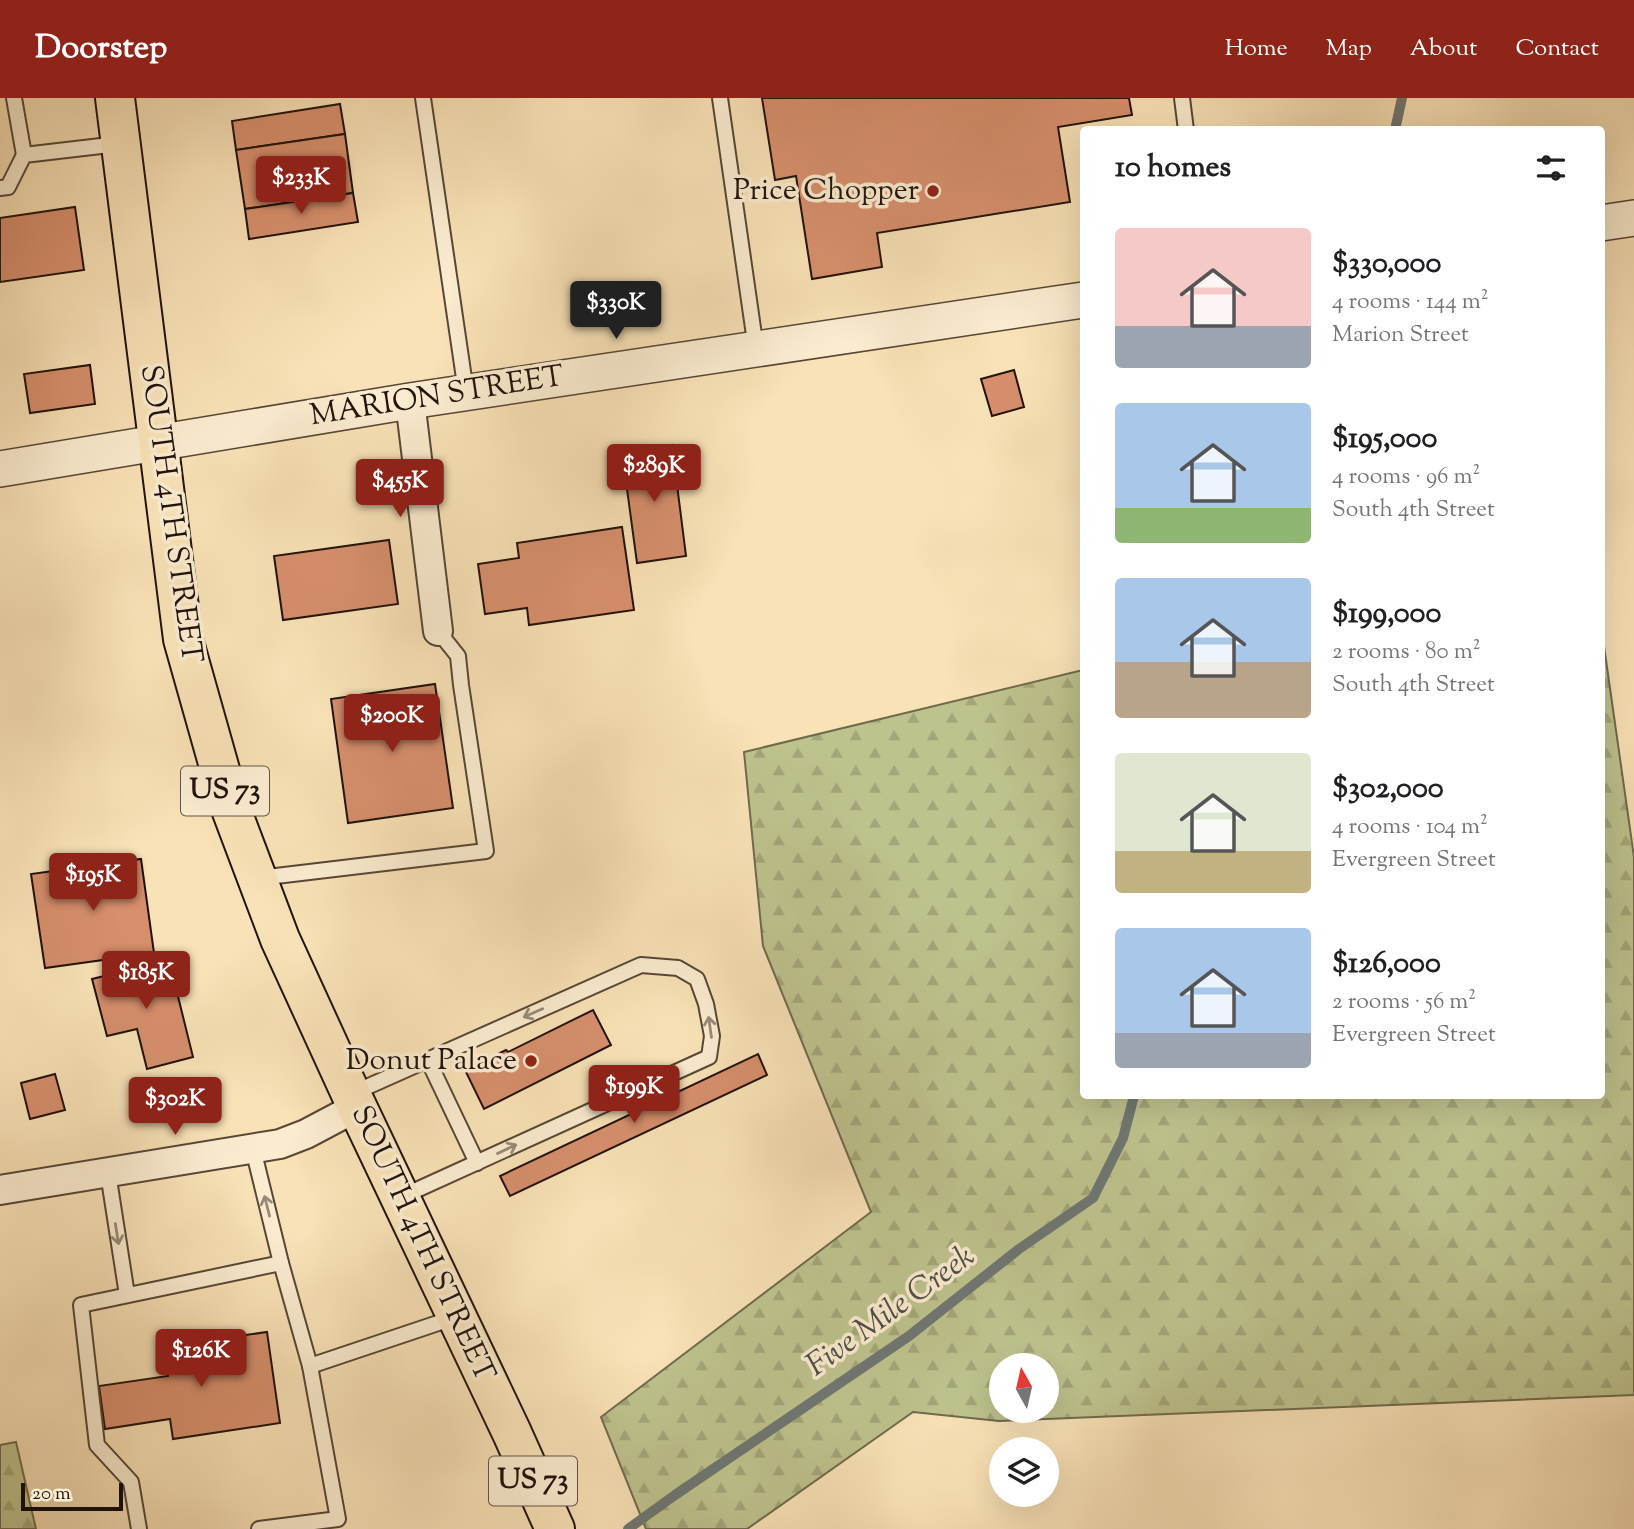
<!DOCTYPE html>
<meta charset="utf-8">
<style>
body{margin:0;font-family:"Sorts Mill Goudy",serif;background:#f2f2f2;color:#202124;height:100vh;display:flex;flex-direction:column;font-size:26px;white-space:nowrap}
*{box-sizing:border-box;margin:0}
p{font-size:23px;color:#757577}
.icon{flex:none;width:38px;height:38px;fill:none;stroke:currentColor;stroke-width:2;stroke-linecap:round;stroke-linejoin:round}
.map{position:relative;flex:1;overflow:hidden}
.side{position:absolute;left:1080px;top:28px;width:525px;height:973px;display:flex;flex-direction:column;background:#fff;border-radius:7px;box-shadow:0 7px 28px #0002}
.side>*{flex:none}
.needle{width:46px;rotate:352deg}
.tools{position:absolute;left:989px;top:1255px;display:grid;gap:14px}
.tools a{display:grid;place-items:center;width:70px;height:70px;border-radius:50%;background:#fff;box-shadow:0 7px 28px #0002;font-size:35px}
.scale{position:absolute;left:21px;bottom:18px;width:102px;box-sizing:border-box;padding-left:7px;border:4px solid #21120b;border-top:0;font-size:19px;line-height:24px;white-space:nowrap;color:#21120b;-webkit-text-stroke:5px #fbecd0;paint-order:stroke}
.price{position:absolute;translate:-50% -60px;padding:0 16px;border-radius:7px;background:#8f2418;color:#fff;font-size:23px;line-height:46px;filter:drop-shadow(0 2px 4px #0008)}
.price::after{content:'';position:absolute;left:50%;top:42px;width:21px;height:16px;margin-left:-10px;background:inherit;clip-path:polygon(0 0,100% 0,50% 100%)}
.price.active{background:#222;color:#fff}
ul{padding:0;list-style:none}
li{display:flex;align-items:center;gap:21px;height:175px;padding:0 35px}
li span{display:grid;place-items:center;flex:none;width:196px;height:140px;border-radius:7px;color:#555}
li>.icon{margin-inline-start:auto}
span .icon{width:84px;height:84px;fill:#fffc;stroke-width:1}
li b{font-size:30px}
h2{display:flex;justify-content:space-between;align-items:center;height:84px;padding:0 35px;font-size:30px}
header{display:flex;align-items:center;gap:42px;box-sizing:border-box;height:98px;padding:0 35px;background:#8f2418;color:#fff}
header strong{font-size:33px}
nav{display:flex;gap:38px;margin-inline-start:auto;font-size:24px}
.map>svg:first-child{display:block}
.forest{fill:url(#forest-firs);stroke:#706a4c;stroke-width:2;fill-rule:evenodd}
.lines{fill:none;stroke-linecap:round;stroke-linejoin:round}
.stream{stroke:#6f7773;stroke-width:10}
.building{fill:#d78f6d;stroke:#21120b;stroke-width:2}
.service-casing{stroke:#574636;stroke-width:18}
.minor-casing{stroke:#574636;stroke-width:32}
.tertiary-casing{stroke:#574636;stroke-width:38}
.trunk-casing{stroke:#21120b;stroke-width:42}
.service{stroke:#fbecd0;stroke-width:14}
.minor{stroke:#fbecd0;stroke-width:28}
.tertiary{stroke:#fbecd0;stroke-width:35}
.trunk{stroke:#f9e2b7;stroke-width:38}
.oneway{stroke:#998a77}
.poi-dot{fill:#8f2418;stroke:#fbecd0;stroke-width:2.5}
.labels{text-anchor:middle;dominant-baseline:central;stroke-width:7;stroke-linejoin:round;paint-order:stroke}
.shield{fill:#fbecd0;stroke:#625346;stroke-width:2}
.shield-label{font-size:28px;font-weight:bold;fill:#21120b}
.poi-label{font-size:30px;fill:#21120b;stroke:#fbecd0;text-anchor:end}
.street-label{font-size:30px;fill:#21120b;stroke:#fbecd0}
.water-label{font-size:32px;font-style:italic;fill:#4e4d48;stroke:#fbecd0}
</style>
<header>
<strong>Doorstep</strong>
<nav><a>Home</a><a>Map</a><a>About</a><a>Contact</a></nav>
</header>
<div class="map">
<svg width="1634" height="1431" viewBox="0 0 1634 1431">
<defs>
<pattern id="forest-firs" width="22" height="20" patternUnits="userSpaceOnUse" patternTransform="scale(1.75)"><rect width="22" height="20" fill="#bec38e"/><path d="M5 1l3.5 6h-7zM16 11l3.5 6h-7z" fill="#a3a679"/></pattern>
</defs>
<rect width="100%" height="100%" fill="#f9e2b7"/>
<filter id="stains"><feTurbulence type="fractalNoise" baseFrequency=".00286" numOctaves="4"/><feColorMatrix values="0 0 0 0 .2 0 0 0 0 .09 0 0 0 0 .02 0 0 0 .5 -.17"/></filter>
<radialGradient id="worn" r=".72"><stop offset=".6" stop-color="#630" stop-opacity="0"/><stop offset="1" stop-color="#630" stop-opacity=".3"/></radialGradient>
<g class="forest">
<path d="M 1601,527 L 1634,759 L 1634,1297 L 999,1323 L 913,1314 L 747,1431 L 646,1431 L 601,1319 L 871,1114 L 763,848 L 744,654 L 1083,572 L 1083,998 L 1601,998 ZM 1001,1267 L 1046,1267 L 1046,1312 L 1001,1312 Z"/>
<polygon points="16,1344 36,1431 0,1431 0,1347"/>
</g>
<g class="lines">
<g class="stream">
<polyline points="1395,32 1402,0"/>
<polyline points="628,1431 675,1397 909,1238 1019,1151 1093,1100 1123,1040 1134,998"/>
</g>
</g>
<g class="building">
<polygon points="762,0 1129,0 1132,17 1058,29 1070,104 877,135 882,169 812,181 796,78 775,82"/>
<polygon points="340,6 345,36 236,52 232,23"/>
<polygon points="345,36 353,95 245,111 236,52"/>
<polygon points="353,95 358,124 249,141 245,111"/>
<polygon points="75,109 84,172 0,184 0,120"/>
<polygon points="90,267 95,306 30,315 24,276"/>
<polygon points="1014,272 1024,309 992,318 981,281"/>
<polygon points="672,347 686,458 637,465 622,354"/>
<polygon points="622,429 634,512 529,527 527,510 485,516 478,466 519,460 517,445"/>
<polygon points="389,442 398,506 283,522 274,458"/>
<polygon points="435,586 453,710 348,725 331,601"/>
<polygon points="141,761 154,855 45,870 31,776"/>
<polygon points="169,862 193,959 147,971 137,931 107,938 92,881"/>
<polygon points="593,912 611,947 484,1011 465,972 506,952 508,954"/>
<polygon points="758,956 767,977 510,1098 500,1078"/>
<polygon points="55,976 65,1012 30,1021 21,985"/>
<polygon points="267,1234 280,1325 173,1341 170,1321 105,1331 99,1288 168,1278 163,1249"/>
</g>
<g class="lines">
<defs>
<g id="service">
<polyline points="14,0 24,57"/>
<polyline points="423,0 466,294"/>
<polyline points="720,0 756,251"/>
<polyline points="1182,0 1186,32"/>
<polyline points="0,90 8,89 24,57 118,46"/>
<polyline points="259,780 486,753 461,587 458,558 438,533"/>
<polyline points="428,962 477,1065"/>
<polyline points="351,996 641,867 678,870 697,881 706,906 712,938 709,959 401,1099"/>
<polyline points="253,1051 281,1165 310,1268 456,1219"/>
<polyline points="108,1075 127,1197"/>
<polyline points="139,1431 131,1384 97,1347 81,1207 281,1165"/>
<polyline points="259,1431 338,1421 310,1268"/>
</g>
<g id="minor">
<polyline points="410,303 438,533"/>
<polyline points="0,1092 280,1046 306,1036 357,1009"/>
</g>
<g id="tertiary">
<polyline points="1601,125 1634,120"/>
<polyline points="0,371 410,303 1083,202"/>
</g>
<polyline id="trunk" points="115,0 183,541 231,711 280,841 351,996 512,1335 555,1431"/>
</defs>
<use href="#service" class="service-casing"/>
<use href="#minor" class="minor-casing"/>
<use href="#tertiary" class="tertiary-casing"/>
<use href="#trunk" class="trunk-casing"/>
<use href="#service" class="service"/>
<use href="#minor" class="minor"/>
<use href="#tertiary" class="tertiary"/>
<use href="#trunk" class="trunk"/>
</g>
<defs><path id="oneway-shaft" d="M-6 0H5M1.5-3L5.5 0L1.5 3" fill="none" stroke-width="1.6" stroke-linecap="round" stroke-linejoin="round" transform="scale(1.75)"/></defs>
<g class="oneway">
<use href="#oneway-shaft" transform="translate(533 915) rotate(156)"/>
<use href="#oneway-shaft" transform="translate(710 929) rotate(-98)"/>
<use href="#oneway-shaft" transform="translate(507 1051) rotate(-25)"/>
<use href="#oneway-shaft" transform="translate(267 1108) rotate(-104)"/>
<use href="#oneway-shaft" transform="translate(117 1136) rotate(81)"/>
</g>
<g class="poi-dot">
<circle cx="933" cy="93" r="7"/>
<circle cx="531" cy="963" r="7"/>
</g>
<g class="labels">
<g class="shield">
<rect x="181" y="668.5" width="88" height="49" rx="5"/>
<rect x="489" y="1358.5" width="88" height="49" rx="5"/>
</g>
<g class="shield-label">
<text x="225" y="693">US 73</text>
<text x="533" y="1383">US 73</text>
</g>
<g class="poi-label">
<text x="919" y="93">Price Chopper</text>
<text x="517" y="963">Donut Palace</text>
</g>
<g class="street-label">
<text transform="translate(437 299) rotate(-9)">MARION STREET</text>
<text transform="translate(170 416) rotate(82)">SOUTH 4TH STREET</text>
<text transform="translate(422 1146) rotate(65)">SOUTH 4TH STREET</text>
</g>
<g class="water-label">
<text transform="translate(891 1214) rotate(-36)">Five Mile Creek</text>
</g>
</g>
<rect width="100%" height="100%" filter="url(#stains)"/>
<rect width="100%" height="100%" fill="url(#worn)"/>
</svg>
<div class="tools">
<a><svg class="needle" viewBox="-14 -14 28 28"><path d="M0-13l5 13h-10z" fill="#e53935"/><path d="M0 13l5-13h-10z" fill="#757577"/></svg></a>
<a><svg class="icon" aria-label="layers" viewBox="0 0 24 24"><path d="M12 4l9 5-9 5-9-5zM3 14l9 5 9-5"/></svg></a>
</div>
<div class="scale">20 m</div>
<b class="price" style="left:301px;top:118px">$233K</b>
<b class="price active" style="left:616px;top:243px">$330K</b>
<b class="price" style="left:654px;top:406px">$289K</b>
<b class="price" style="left:400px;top:421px">$455K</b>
<b class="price" style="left:392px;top:656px">$200K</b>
<b class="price" style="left:93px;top:815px">$195K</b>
<b class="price" style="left:146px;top:913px">$185K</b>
<b class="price" style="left:634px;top:1027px">$199K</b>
<b class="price" style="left:175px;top:1039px">$302K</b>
<b class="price" style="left:201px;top:1291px">$126K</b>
<section class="side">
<h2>10 homes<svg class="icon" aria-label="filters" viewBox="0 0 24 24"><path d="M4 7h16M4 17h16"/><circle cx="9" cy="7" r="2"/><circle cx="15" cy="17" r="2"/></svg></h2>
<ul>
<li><span style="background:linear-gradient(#f6c9c9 70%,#9aa5b1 0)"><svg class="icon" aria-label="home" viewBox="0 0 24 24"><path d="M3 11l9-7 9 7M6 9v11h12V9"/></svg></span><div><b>$330,000</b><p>4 rooms · 144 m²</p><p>Marion Street</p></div></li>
<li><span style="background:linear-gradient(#a9c7e8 75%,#8fb573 0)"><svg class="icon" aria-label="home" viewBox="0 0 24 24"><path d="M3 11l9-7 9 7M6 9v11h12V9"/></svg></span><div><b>$195,000</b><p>4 rooms · 96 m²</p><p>South 4th Street</p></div></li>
<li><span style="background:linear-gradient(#a9c7e8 60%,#b9a48a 0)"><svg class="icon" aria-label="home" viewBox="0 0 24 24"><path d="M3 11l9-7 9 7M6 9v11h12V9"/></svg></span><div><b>$199,000</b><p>2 rooms · 80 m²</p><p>South 4th Street</p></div></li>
<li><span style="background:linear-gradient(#dfe7d0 70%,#c2b280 0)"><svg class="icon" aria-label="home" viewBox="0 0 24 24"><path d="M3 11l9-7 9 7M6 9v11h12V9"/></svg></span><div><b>$302,000</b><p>4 rooms · 104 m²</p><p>Evergreen Street</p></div></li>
<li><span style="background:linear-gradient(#a9c7e8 75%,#9aa5b1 0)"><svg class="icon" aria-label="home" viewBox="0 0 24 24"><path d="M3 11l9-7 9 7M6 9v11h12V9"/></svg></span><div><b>$126,000</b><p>2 rooms · 56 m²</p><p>Evergreen Street</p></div></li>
</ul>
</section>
</div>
